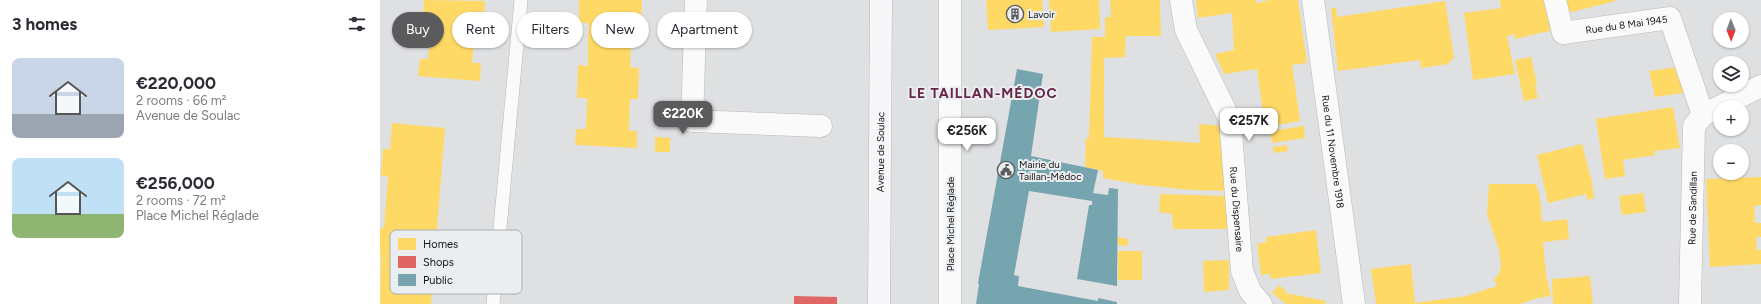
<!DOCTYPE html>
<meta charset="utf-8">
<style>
body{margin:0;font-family:Figtree,sans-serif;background:#f7f7f7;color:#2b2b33;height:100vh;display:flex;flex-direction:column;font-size:15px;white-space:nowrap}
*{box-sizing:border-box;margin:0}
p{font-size:13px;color:#7c7c81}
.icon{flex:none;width:22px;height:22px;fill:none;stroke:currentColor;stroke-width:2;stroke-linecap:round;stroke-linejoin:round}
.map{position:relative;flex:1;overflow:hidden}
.side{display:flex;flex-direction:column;background:#fff;width:380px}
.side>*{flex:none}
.hud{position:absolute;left:12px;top:12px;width:380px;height:36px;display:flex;gap:8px}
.needle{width:26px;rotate:179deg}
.tools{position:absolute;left:1333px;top:12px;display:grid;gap:8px}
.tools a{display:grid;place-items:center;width:36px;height:36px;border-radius:50%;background:#fff;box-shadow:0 1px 3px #0004;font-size:20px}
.price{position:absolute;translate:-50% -34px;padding:0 9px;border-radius:8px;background:#fff;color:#222;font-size:13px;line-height:26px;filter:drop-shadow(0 1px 2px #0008)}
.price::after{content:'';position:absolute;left:50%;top:24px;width:12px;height:9px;margin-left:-6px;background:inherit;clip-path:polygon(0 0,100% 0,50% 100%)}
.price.selected{background:#5b5b5d;color:#fff}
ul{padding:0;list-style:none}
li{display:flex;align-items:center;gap:12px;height:100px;padding:0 12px}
li span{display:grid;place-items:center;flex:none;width:112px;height:80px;border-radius:8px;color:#555}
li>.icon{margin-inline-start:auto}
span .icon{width:48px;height:48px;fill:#fffc;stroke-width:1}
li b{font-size:17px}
h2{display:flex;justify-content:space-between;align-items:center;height:48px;padding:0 12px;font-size:17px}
.pill{padding:0 14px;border-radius:18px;background:#fff;box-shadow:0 1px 3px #0004;font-size:14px;line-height:36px}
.pill.selected{background:#5b5b5d;color:#fff}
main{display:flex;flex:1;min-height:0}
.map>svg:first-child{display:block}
.homes{fill:#ffd966}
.shops{fill:#e06666}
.public{fill:#76a5af}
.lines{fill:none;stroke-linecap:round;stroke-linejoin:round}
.service-casing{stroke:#b8b9ba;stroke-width:14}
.minor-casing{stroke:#b8b9ba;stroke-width:23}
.secondary-casing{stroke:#b8b9ba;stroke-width:23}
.service{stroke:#fafafb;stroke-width:13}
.minor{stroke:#fafafb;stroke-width:22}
.secondary{stroke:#f7f6f9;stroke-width:22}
.labels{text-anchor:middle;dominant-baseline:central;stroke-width:4;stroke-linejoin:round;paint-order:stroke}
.poi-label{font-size:10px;fill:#141415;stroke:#ebeef0;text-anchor:start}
.street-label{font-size:10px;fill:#141415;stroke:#ebeef0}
.district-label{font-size:14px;font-weight:bold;letter-spacing:1px;fill:#662647;stroke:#ebeef0}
.key{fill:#ebeef0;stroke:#aaadae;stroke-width:1}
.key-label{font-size:11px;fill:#141415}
</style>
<main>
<section class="side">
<h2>3 homes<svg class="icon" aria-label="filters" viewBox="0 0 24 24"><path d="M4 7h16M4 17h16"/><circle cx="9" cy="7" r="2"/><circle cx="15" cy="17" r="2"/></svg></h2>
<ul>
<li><span style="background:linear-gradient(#c9d6e8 70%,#9aa5b1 0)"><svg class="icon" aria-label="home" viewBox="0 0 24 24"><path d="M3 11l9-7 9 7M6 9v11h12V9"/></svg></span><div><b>€220,000</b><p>2 rooms · 66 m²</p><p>Avenue de Soulac</p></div></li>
<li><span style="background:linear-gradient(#bfe0f5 70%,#8fb573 0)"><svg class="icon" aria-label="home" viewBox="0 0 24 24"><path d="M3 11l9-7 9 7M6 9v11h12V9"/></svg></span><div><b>€256,000</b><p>2 rooms · 72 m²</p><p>Place Michel Réglade</p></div></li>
</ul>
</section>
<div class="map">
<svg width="1381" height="304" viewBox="0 0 1381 304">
<rect width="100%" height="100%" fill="#dfe0e2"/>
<g class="homes">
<polygon points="44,0 105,1 103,33 95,33 92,63 101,63 100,81 38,76 40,59 48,59 51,29 42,28"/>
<polygon points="199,0 262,0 261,25 252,24 250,67 259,68 258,99 250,99 249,131 257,131 257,148 195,145 196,129 206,129 207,98 197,98 198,65 208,66 208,39 209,23 199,23"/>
<polygon points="606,0 662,0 664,27 608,30"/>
<polygon points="669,0 719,0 720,29 671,32"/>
<polygon points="730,0 780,0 781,36 746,36 745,57 724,58 724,137 820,143 819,124 843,126 848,191 812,190 761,185 723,178 723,171 705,167 706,138 709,138 712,37 725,37 725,17 731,17"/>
<polygon points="816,0 876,0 876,3 890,0 918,0 927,63 912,65 920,121 885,127 877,69 844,74 835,54 854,50 852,13 818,18"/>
<polygon points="1120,0 1166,0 1173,30 1135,39 1134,34 1127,36 1135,74 1093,80 1084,13 1121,8"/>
<polygon points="1183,0 1235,0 1235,1 1192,12 1185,8"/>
<polygon points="1065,1 1074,57 1068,64 1041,68 1040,60 958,71 951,8 956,8 957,17"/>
<polygon points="1151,57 1157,84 1155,85 1158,98 1144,101 1135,60"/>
<polygon points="1298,67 1303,93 1275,97 1269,71"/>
<polygon points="1293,107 1300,148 1274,151 1275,155 1243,160 1245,176 1225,179 1216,119"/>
<polygon points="12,123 65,128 51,304 0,304 1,255 0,255 0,228 4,228 8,176 1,176 3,149 10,149"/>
<polygon points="924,126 925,138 892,143 890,131"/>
<polygon points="275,137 290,138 290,152 275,152"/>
<polygon points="1202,144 1212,182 1214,198 1207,200 1206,194 1168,203 1157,155"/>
<polygon points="907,145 908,151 894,153 893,147"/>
<polygon points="1381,177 1381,205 1374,206 1375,223 1381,223 1381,237 1376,237 1377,250 1381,250 1381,264 1330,267 1326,179"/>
<polygon points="1109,184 1156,184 1160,196 1162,222 1187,219 1189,239 1163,242 1166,275 1171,296 1158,298 1140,304 996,304 991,269 1031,264 1035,303 1086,296 1117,286 1114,279 1119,274 1121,266 1119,250 1107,214"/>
<polygon points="1263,193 1266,212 1242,215 1239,196"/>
<polygon points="780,194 848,196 848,229 793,229 792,214 779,212"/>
<polygon points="936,230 941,273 890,279 890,274 881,275 877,244 886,242 886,237"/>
<polygon points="738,237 748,239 748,246 738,245"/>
<rect x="738" y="251" width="24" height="29"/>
<polygon points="849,260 849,290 824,292 823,261"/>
<polygon points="1210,276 1213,304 1173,304 1172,279"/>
<polygon points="899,285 906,291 905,293 946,301 945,304 906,304 892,293"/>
</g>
<polygon class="shops" points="414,296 457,297 457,304 414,304"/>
<polygon class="public" points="637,69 663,74 651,156 718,170 713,193 728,195 729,188 738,189 737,286 697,279 709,205 712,205 712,201 649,191 634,275 639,276 638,286 718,301 718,298 737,302 737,304 596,304 599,284 598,283"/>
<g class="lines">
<defs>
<polyline id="service" points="113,304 141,0"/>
<g id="minor">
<polyline points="316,0 312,121 441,126"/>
<path id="s1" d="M 801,0 L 806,30 L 850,120 L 862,271 L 870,291 L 881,304"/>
<path id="s2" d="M 933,0 L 974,304"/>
<path id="s3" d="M 1175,0 L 1183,33 L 1290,18 L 1323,115"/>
<polyline points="570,304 570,0"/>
<path id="s4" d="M 1310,304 L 1314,126 L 1323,115 L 1381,86"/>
</g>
<g id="secondary">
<path id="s5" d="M 499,304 L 501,0"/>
</g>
</defs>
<use href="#service" class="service-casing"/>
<use href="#minor" class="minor-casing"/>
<use href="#secondary" class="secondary-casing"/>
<use href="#service" class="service"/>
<use href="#minor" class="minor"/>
<use href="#secondary" class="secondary"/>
</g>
<defs>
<symbol id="building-ring" viewBox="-11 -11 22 22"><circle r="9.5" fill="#ebeef0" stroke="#5b5b5d" stroke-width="1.5"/><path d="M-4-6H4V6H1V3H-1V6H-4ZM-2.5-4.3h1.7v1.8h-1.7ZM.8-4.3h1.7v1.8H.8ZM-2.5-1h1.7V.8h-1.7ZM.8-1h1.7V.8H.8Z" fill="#5b5b5d"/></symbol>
<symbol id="civic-ring" viewBox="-11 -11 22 22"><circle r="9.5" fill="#ebeef0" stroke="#5b5b5d" stroke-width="1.5"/><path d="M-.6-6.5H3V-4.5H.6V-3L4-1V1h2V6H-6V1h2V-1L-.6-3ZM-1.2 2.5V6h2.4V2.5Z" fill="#5b5b5d"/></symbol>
</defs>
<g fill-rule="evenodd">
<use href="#building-ring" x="625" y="4" width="20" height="20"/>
<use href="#civic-ring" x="616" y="160" width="20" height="20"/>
</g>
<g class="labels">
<g class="poi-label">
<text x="648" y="14">Lavoir</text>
<text x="639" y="164">Mairie du<tspan x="639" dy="12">Taillan-Médoc</tspan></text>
</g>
<g class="street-label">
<text stroke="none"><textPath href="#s3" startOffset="98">Rue du 8 Mai 1945</textPath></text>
<text stroke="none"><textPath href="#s5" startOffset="152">Avenue de Soulac</textPath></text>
<text stroke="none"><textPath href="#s2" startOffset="153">Rue du 11 Novembre 1918</textPath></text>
<text stroke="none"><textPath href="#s4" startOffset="96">Rue de Sandillan</textPath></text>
<text stroke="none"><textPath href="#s1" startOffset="220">Rue du Dispensaire</textPath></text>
<text transform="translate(570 224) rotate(-90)">Place Michel Réglade</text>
</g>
<g class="district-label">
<text x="603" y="93">LE TAILLAN-MÉDOC</text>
</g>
</g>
<rect x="10" y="230" width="132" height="64" rx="6" class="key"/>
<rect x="18" y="238" width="18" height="12" fill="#ffd966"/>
<rect x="18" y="256" width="18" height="12" fill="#e06666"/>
<rect x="18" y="274" width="18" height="12" fill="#76a5af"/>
<g class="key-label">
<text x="43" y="248">Homes</text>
<text x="43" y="266">Shops</text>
<text x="43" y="284">Public</text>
</g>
</svg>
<div class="tools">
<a><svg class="needle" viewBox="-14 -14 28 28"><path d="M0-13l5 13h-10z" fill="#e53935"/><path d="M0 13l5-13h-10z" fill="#7c7c81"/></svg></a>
<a><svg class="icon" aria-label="layers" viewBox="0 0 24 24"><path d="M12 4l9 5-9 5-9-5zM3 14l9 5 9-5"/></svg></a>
<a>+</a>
<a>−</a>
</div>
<b class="price selected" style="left:303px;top:135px">€220K</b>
<b class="price" style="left:869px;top:142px">€257K</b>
<b class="price" style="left:587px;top:152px">€256K</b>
<div class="hud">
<a class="pill selected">Buy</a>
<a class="pill">Rent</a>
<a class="pill">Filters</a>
<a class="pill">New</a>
<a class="pill">Apartment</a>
</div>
</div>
</main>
